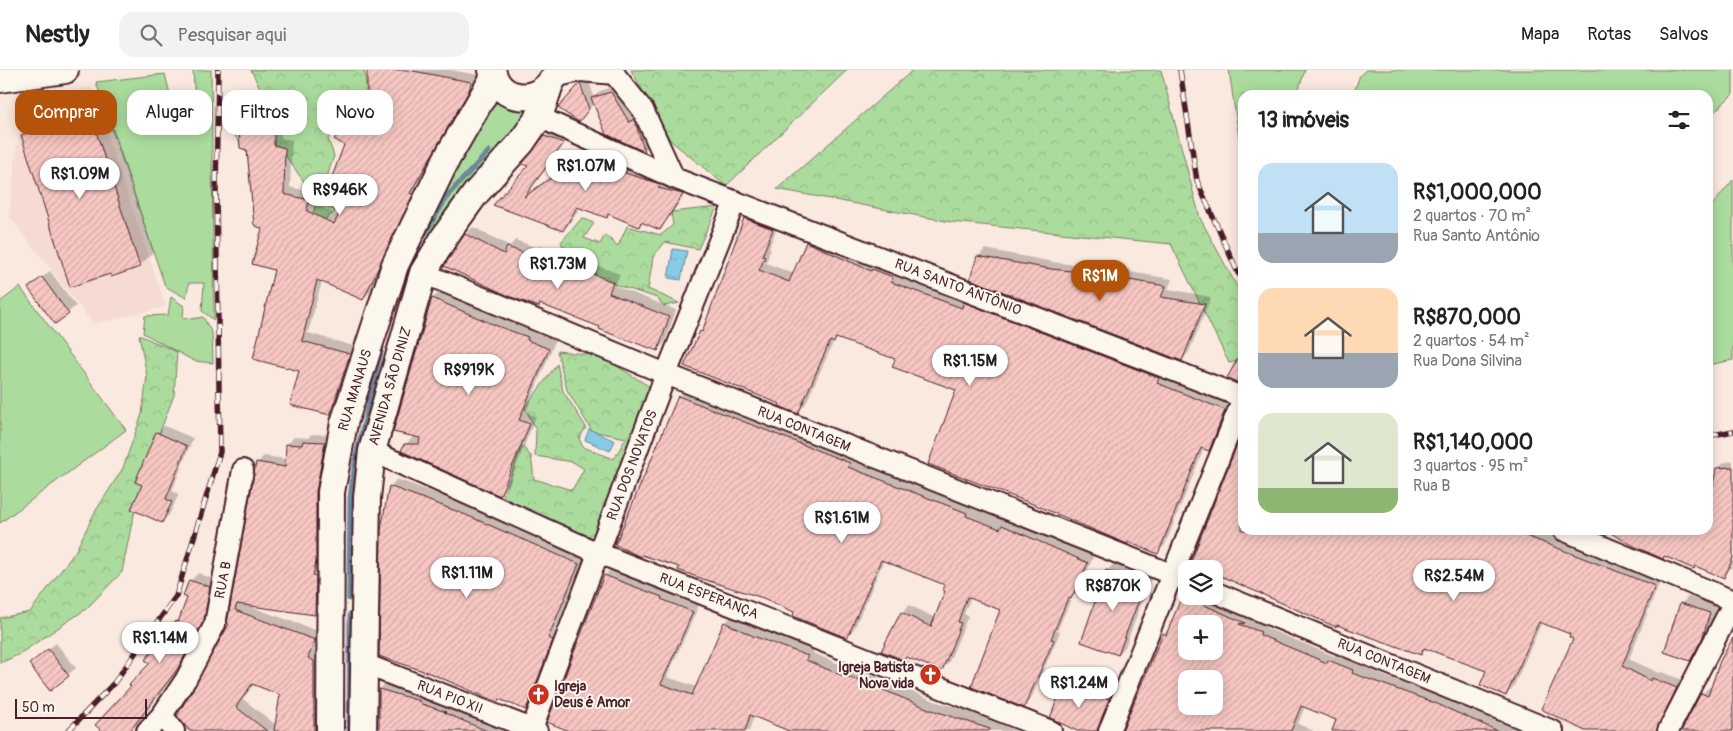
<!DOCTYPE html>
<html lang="pt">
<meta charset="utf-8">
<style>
body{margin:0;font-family:Pangolin,sans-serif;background:#f2f2f2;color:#222;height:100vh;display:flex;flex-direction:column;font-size:19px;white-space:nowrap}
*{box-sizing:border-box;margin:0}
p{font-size:16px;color:#767676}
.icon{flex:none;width:28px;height:28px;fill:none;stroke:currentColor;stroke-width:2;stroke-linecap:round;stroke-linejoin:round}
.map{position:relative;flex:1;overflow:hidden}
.panel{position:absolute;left:1238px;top:20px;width:475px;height:445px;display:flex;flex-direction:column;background:#fff;border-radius:15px;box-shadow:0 2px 12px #0003}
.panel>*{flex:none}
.top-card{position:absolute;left:15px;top:20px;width:475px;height:45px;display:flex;gap:10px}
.fabs{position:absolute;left:1178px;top:490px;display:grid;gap:10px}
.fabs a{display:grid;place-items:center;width:45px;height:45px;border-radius:10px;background:#fff;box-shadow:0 2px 12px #0003;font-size:25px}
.scale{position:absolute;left:15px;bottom:12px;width:132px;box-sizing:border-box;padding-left:5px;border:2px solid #4a1f2b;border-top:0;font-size:14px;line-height:18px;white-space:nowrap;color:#4a1f2b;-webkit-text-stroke:4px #fbf7ec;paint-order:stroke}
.price{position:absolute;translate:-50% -42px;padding:0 11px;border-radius:18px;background:#fff;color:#222;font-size:16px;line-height:32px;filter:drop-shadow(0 1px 2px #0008)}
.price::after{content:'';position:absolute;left:50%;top:30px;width:15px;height:11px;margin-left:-8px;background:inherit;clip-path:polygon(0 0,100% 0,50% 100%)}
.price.active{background:#b45309;color:#fff}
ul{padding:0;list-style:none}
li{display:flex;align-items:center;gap:15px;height:125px;padding:0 20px}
li span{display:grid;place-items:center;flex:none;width:140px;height:100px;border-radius:15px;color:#555}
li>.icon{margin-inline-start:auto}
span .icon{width:60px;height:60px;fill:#fffc;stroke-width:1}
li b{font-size:21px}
h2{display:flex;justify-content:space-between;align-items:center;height:60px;padding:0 20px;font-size:21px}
.pill{padding:0 18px;border-radius:15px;background:#fff;box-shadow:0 2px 12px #0003;font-size:18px;line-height:45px}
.pill.active{background:#b45309;color:#fff}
header{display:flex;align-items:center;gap:30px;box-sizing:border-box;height:70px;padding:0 25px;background:#fff;border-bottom:1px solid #e0e0e0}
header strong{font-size:24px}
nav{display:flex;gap:28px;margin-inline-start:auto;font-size:18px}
.search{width:350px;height:45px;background:#f2f2f2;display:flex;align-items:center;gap:12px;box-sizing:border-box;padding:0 18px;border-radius:15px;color:#767676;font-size:19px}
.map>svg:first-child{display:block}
.built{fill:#f6dbd3}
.green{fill:#abdc9d;stroke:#7a7e64}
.forest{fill:url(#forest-crowns);stroke:#7a7e64}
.water{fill:url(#water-ripples);stroke:#6d879b}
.shadow{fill:#0003;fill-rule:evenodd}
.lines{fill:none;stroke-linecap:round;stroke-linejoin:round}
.stream{stroke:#6d879b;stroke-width:5}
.building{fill:url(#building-hatch);stroke:#4a1f2b;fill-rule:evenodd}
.minor-casing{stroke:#4a1f2b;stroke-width:24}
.tertiary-casing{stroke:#4a1f2b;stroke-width:30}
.minor{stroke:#fbf7ec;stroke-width:20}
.tertiary{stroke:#fbf7ec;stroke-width:26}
.rail-casing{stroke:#4a1f2b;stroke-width:5.5}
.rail{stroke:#fbf7ec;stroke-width:4;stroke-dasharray:11;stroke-linecap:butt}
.labels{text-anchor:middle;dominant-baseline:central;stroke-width:4;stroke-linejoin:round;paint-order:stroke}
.street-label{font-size:14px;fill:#4a1f2b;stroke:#fbf7ec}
.poi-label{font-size:14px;font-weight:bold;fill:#4a1f2b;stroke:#fbf7ec;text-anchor:end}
</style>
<header>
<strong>Nestly</strong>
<div class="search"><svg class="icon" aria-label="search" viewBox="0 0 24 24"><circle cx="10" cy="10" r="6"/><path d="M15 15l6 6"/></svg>Pesquisar aqui</div>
<nav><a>Mapa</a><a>Rotas</a><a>Salvos</a></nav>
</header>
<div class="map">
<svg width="1733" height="661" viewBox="0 0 1733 661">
<defs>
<pattern id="forest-crowns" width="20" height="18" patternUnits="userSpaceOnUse" patternTransform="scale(1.25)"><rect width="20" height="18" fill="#abdc9d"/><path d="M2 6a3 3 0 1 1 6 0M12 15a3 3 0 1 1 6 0" fill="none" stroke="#95bc87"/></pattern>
<pattern id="water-ripples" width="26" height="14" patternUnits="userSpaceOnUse" patternTransform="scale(1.25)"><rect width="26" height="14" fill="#85cde6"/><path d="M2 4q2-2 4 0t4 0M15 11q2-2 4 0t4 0" fill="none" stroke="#74b0c5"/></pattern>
<pattern id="building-hatch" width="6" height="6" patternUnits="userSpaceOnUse" patternTransform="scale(1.25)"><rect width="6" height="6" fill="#f7c7c2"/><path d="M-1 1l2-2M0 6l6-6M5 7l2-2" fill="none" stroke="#d5aaa7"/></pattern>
</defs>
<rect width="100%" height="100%" fill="#fae9df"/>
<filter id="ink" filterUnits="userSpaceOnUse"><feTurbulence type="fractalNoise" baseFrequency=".02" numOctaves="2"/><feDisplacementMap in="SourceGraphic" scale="10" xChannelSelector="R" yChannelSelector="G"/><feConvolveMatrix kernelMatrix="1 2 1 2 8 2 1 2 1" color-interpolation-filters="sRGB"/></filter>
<g filter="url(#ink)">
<polygon class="built" points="91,17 166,237 93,254 9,146 22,32"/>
<g class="green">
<polygon points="193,0 211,0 214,250 202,241 204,213 189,213 186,228 165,216 96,12 165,4 170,24 196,49"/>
<polygon points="1229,0 1305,0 1297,25 1242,25 1242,89"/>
<polygon points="1366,0 1733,0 1733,24 1708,48 1708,25 1353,25 1360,5"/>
<polygon points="493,21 532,39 432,169 422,158"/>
<polygon points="1733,110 1733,290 1708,295 1708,140"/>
<polygon points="20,217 126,360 0,453 0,232"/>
<polygon points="171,227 184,236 183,247 192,249 203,247 212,263 213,293 194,291 143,263 145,246 168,245"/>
</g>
<g class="forest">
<polygon points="251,0 364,0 367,19 328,69 334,86 326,110 335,142 308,161 317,130 280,78 247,83 226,53 273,44"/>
<polygon points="631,0 847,0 726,116 671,71"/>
<polygon points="913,0 1161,0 1200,148 1242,226 1242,290 1229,293 1171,174 951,152 777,119"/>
<polygon points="717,137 698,179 665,172 653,187 648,219 679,233 664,236 657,228 598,209 588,188 568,188 561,172 582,148 594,153 584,168 600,174 605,165 618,176 627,156 661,165 673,155 671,142"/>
<polygon points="139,265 177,282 174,325 152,383 132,452 122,502 86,539 18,585 0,593 0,548 30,542 75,482 95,442 123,398 142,344 147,306"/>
<polygon points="557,281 601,286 650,317 595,462 583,470 501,432 522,376 531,386 534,409 572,420 584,399 573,392 535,386 536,360 525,338 557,294 563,321 586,357 579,369 583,377 614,389 626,368 592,361 567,320"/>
</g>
<g class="water">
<polygon points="673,179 687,181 681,210 668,208"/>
<polygon points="589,359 615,371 610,381 585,370"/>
</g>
<g class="shadow">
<polygon points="369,0 451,0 478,5 417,115 419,117 370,222 363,229 322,211 308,263 357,277 338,336 330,344 263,244 275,199 264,158 239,40 247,33 282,36 281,68 292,70 290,117 316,123 313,133 339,146 352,120 346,75 352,52 359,44 368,47"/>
<polygon points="588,7 594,27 600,21 619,15 652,73 645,80 607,63 594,33 579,51 560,38"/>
<polygon points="104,29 154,182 139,196 22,65 37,51"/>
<polygon points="554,58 571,64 529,122 597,74 691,116 668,149 659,158 643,152 639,156 609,143 606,146 580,136 572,151 563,160 495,134 530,96 545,67"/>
<polygon points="752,141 779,152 769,178 771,179 766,193 794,204 807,173 814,166 1232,333 1216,372 1209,380 1204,378 1165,475 1158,482 958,320 896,288 838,267 834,271 805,335 798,342 782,333 701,262 705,257 745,148"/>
<polygon points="473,157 510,176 515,170 538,178 540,176 551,181 553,179 620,204 615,216 676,240 665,272 658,280 541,233 539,236 466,165"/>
<polygon points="985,179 1059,193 1131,200 1130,202 1172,209 1168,219 1211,227 1189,282 1182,290 978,187"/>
<polygon points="50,201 76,236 56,252 30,218"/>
<polygon points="440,221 505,249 535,259 533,262 555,271 526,342 536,346 508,417 500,424 405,375 414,366 395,361 433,228"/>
<polygon points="1242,284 1242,313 1229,308"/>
<polygon points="687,319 974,436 973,439 1008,451 1010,449 1094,485 1079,520 1072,527 1057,561 1060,562 1031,629 1024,636 1002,539 971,527 964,544 968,546 949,592 941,600 902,543 909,535 936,548 947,521 946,515 884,490 854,559 847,567 796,541 679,327"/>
<polygon points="164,356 193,368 172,421 179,424 169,445 162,452 144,415 157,363"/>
<path d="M 312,364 L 332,365 L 322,536 L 315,543 L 249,536 L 321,562 L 314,581 L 321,584 L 321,661 L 186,661 L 179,646 L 231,554 L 257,393 L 264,386 L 286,389 L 287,375 L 294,367 L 308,368 ZM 254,614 L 281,624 L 276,655 L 243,629 Z"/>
<polygon points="1242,365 1242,460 1540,460 1661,509 1629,589 1659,603 1661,602 1683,610 1667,661 1589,661 1575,568 1571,564 1542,552 1513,618 1506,625 1488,600 1427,578 1421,584 1337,554 1336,555 1214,503 1214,499 1192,493"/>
<polygon points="1733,391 1733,495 1724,507 1607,460 1708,460 1708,414 1714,417 1717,399 1725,392"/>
<polygon points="397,409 467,435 586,486 555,561 559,563 533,631 526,638 500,628 497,631 381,585 390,417"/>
<polygon points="1114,493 1152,506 1125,577 1118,584 1107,501"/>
<polygon points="612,498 668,519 667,521 699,535 667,607 697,617 725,553 732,546 814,579 813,583 846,597 877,607 937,632 968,640 1016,661 786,661 787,659 754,646 749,661 572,661 605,505"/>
<polygon points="198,503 216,510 211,542 186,589 143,647 130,661 104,661 133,616 151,592 163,570 181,547 189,527 185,525 191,510"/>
<path d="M 1186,524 L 1186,526 L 1207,526 L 1247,544 L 1246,547 L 1267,555 L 1266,558 L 1334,586 L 1337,583 L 1387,607 L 1442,626 L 1524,661 L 1331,661 L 1336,649 L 1305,636 L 1298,654 L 1314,661 L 1122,661 L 1164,564 L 1171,557 ZM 1186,554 L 1214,554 L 1214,581 L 1186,581 ZM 1186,609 L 1214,609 L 1214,636 L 1186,636 Z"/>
<polygon points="1689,526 1717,536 1709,561 1697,582 1690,590 1681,534"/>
<polygon points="1733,569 1733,661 1683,661 1702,624 1709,617 1712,618"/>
<polygon points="56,573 76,598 50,619 38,587"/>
<polygon points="1072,607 1116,622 1109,661 1081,661 1052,647 1064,614"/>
<polygon points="387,612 514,661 380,661 380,619"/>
</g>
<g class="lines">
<g class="stream">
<polyline points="421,170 449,124 489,81"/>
<polyline points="403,211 418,177"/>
<polyline points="349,529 350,428 356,386 382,278"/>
<polyline points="349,661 350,544"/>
</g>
</g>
<g class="building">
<polygon points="367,0 408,0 471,12 469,21 410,123 413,125 363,230 317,210 302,271 350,284 330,345 290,335 299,301 253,289 274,200 252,194 262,159 254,155 247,80 240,78 238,40 275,43 274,75 285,78 284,124 309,130 307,141 334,154 350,121 330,112 344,75 334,69 351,51 367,56"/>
<polygon points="580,13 589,39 579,52 558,38"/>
<polygon points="611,22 629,52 634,49 645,82 606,64 591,28"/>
<polygon points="90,43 140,197 111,207 110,204 70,217 21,65"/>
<polygon points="544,66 564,73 524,127 587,82 628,100 625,103 657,113 660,115 658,118 683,124 660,160 641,152 639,157 608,144 607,148 577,137 563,161 493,135 528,96 522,94"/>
<polygon points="744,148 773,159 762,186 765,187 759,200 789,212 806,172 871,201 872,199 893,207 891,212 918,222 962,238 963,232 1159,308 1157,313 1225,340 1209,381 1201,378 1158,484 1128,472 1127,474 1038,436 928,394 956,320 892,297 895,289 836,268 834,273 830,271 798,344 779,336 780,334 684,296 700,261 702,262"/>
<polygon points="465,164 504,184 507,177 530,185 531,182 544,188 545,185 613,212 609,223 669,247 658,281 614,265 599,259 600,257 540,234 539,237 511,227 444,196"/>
<polygon points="977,186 1051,199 1124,206 1123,209 1166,216 1161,227 1205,234 1182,291 970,209"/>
<polygon points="42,207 69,244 55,254 28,218"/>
<polygon points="432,228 497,256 528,267 527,270 549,279 519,350 530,354 500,426 401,381 404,374 419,374 420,368 393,362"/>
<polygon points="1242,281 1242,314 1227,308"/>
<polygon points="678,326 850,393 848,397 967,443 966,446 1000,459 1002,455 1088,493 1071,529 1068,528 1051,569 1054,570 1024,638 971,617 1000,540 967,527 958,552 961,553 942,601 906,587 904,590 881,581 901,542 931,557 945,521 943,520 945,515 881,490 847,568 793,546 794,542 763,528 703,509 678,500 679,497 642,485 641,487 615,475"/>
<polygon points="156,362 187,376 166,429 172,432 162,453 131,439 142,415 135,412"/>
<polygon points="1242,362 1242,460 1511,460 1655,516 1622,596 1651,611 1652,608 1677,618 1656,661 1585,661 1541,639 1573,569 1569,567 1570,564 1539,552 1506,626 1480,615 1486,601 1424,578 1421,585 1337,555 1336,557 1214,503 1214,499 1202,499 1190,494"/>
<polygon points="303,371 325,372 316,422 316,492 313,505 316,506 315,545 237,534 235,540 315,570 308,588 314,591 314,661 274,661 280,625 252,614 236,637 267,661 190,661 177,646 229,554 227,553 256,392 285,397 286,374 302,375"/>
<polygon points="1733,397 1733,488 1724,508 1695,496 1694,499 1664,486 1663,489 1634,476 1605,460 1708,460 1708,432 1710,434 1716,398"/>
<polygon points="389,416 459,442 579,494 548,568 553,570 526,640 499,629 497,632 432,604 379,586 381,459"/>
<polygon points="1106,500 1145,514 1118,585 1081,572"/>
<polygon points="604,505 662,527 661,529 693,542 661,614 692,625 724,552 753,566 808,586 806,590 838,604 869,614 929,639 990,659 989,661 789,661 750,645 745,661 569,661 547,652"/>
<polygon points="189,510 210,517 204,550 178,598 130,661 102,661 95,655 131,616 129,615 150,593 145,590 162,569 164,570 175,551 178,552 187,528 183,526"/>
<path d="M 1184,521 L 1186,522 L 1186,527 L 1245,553 L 1239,554 L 1261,562 L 1260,565 L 1327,593 L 1328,590 L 1353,600 L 1352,603 L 1435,633 L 1498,661 L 1332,661 L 1336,650 L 1301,636 L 1291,661 L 1122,661 L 1163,563 L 1166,565 ZM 1186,554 L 1214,554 L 1214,581 L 1186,581 ZM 1186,609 L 1214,609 L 1214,636 L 1186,636 Z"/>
<polygon points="1680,533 1710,543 1702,569 1690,591 1664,582"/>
<polygon points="1733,568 1733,661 1681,661 1701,623 1708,626 1720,591"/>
<polygon points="48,579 69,606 50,621 29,594"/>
<polygon points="1063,614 1109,629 1097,661 1077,661 1050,648"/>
<polygon points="379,619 420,631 419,633 446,642 445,643 487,661 379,661"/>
</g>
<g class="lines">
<defs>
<g id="minor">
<polyline points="611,0 643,40 674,108 1242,327"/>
<polyline points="554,7 580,1 615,4"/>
<polyline points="539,47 674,108"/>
<polyline points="423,203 666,304 1186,510"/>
<polyline points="372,381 598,483 1051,661"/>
<polyline points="1563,460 1733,531"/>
<polyline points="1214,522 1553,661"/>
<polyline points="362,593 537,661"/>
<polyline points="162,645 174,661"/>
<polyline points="147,661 162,645 186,609 215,554 243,400"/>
<polyline points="531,661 666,304 735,131"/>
<polyline points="1109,661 1242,331"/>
<polyline points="1668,661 1733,534"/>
</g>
<g id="tertiary">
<path d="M 492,0 C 499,33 539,35 554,7"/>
<polyline points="0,9 65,0"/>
<polyline points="330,661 331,422 344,353 395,195 447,88 494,7"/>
<polyline points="363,661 367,428 372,381 423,203 445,166 476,123 521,73 539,47 550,14"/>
</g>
</defs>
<use href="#minor" class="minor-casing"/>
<use href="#tertiary" class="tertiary-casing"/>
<use href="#minor" class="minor"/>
<use href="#tertiary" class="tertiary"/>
<defs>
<g id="rail">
<polyline points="1180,0 1197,111 1238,203 1242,207"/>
<polyline points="1708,366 1733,361"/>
<polyline points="68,661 114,613 176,526 220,382 216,123 218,0"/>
</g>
</defs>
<use href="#rail" class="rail-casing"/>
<use href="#rail" class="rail"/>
</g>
</g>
<defs>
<symbol id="church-disc" viewBox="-11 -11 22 22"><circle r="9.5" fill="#c8321e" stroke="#fbf7ec"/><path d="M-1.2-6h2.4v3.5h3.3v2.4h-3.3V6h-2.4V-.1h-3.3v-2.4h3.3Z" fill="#fff"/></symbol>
</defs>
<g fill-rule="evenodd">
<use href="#church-disc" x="918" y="592" width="25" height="25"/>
<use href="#church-disc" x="526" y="612" width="25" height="25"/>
</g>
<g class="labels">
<g class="street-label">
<text transform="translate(958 217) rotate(21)">RUA SANTO ANTÔNIO</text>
<text transform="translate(390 316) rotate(-74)">AVENIDA SÃO DINIZ</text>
<text transform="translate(355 320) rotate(-73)">RUA MANAUS</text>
<text transform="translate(804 359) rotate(22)">RUA CONTAGEM</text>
<text transform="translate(632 395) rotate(-69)">RUA DOS NOVATOS</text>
<text transform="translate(223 510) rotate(-79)">RUA B</text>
<text transform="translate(709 526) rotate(21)">RUA ESPERANÇA</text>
<text transform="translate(1384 591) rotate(22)">RUA CONTAGEM</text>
<text transform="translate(450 627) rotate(21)">RUA PIO XII</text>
</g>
<g class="poi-label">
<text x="914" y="597">Igreja Batista<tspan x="914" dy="16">Nova vida</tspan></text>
<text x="554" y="616" text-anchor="start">Igreja<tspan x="554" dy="16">Deus é Amor</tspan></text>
</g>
</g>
</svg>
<div class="fabs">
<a><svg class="icon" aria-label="layers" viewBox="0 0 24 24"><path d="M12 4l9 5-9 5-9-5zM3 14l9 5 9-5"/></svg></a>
<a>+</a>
<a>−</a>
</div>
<div class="scale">50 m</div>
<b class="price" style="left:586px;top:122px">R$1.07M</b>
<b class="price" style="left:80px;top:130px">R$1.09M</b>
<b class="price" style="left:340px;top:146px">R$946K</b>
<b class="price" style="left:558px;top:220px">R$1.73M</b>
<b class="price active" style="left:1100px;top:232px">R$1M</b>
<b class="price" style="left:970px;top:317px">R$1.15M</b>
<b class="price" style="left:469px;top:326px">R$919K</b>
<b class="price" style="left:842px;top:474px">R$1.61M</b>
<b class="price" style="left:467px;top:529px">R$1.11M</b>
<b class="price" style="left:1454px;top:532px">R$2.54M</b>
<b class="price" style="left:1113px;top:542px">R$870K</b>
<b class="price" style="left:160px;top:594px">R$1.14M</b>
<b class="price" style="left:1079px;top:639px">R$1.24M</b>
<div class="top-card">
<a class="pill active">Comprar</a>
<a class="pill">Alugar</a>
<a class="pill">Filtros</a>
<a class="pill">Novo</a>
</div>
<section class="panel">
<h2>13 imóveis<svg class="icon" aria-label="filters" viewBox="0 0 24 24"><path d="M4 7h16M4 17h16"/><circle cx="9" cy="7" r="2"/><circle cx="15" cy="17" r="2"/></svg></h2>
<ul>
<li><span style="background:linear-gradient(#bfe0f5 70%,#9aa5b1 0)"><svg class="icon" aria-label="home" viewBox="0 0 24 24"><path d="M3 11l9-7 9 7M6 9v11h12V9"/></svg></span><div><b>R$1,000,000</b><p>2 quartos · 70 m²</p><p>Rua Santo Antônio</p></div></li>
<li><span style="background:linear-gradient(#ffd9b3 65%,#9aa5b1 0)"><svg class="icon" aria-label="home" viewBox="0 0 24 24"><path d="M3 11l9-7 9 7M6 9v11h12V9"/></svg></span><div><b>R$870,000</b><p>2 quartos · 54 m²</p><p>Rua Dona Silvina</p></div></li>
<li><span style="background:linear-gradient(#dfe7d0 75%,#8fb573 0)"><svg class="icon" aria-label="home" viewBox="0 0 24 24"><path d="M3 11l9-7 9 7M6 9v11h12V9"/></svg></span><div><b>R$1,140,000</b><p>3 quartos · 95 m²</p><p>Rua B</p></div></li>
</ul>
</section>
</div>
